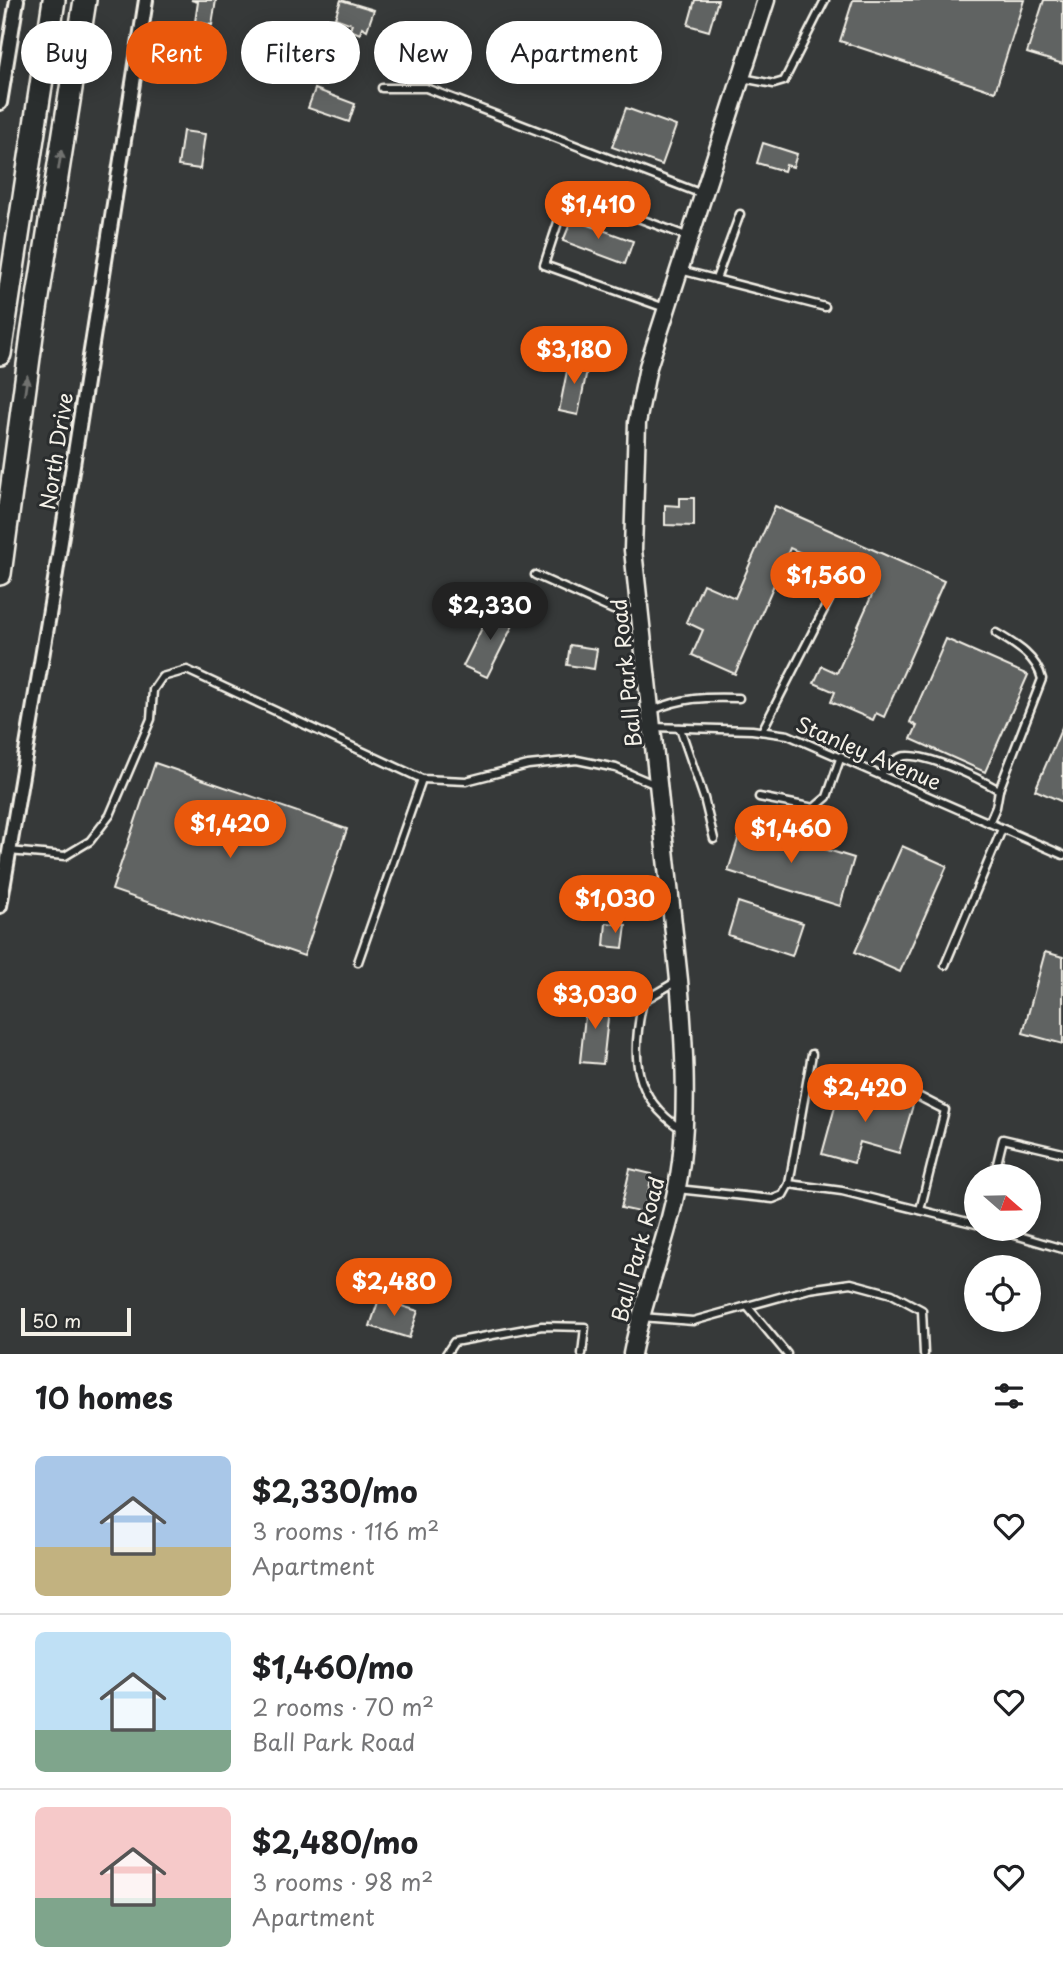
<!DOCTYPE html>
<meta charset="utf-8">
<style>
body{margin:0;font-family:"Playpen Sans",sans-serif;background:#f2f2f2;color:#202124;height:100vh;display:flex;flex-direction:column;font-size:26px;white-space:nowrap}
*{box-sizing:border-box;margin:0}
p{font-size:23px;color:#757577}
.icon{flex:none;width:38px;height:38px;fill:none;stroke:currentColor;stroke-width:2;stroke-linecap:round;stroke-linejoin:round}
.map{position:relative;height:1354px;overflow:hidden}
.drawer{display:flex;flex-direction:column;background:#fff;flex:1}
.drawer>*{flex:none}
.banner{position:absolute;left:21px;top:21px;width:700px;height:63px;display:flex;gap:14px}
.needle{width:46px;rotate:110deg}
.fabs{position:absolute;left:964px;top:1164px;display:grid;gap:14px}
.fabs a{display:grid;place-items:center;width:77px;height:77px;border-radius:50%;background:#fff;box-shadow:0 4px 18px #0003;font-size:35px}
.scale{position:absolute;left:21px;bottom:18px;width:110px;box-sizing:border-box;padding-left:7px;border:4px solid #f4f1e8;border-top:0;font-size:19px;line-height:24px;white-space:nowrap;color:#f4f1e8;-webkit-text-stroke:5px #2a2d2e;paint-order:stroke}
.price{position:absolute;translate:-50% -60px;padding:0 16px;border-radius:24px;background:#ea580c;color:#fff;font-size:23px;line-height:46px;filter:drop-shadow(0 2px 4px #0008)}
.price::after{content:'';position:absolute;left:50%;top:42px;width:21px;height:16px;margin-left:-10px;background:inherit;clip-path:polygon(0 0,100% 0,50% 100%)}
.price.active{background:#222;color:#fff}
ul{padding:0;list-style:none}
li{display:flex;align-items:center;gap:21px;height:175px;padding:0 35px}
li+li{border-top:2px solid #e0e0e0}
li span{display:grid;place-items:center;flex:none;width:196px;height:140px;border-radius:10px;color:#555}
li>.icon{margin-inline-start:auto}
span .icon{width:84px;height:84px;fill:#fffc;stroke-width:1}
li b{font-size:30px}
h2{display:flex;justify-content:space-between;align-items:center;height:84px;padding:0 35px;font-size:30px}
.tag{padding:0 24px;border-radius:32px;background:#fff;box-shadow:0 4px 18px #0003;font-size:24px;line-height:63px}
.tag.active{background:#ea580c;color:#fff}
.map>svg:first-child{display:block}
.building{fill:#616362;stroke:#f4f1e8;stroke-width:2}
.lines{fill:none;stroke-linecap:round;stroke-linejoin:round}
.service-casing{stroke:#f4f1e8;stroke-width:11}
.minor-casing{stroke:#f4f1e8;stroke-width:18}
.tertiary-casing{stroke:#f4f1e8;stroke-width:21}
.trunk-casing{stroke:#f4f1e8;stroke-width:26}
.service{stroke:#2a2d2e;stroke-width:6}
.minor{stroke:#2a2d2e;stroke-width:12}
.tertiary{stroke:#2a2d2e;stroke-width:16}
.trunk{stroke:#2a2d2e;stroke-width:21}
.oneway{fill:#71726f}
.labels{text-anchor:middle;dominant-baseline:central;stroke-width:6;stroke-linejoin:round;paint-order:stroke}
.street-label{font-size:21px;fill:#f4f1e8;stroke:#2a2d2e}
</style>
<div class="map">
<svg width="1063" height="1354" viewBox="0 0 1063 1354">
<rect width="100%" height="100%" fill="#363939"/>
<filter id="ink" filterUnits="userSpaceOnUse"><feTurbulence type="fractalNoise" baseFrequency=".0143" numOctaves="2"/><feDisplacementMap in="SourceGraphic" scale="14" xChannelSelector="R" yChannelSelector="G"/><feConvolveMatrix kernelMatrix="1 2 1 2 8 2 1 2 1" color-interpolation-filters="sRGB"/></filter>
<g filter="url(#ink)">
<g class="building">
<polygon points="216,0 212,25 195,22 198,2 191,0"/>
<polygon points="341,0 374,10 367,30 362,27 360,34 350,30 352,24 335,18"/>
<polygon points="695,0 718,0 709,31 688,25"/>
<polygon points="853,0 1024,0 995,92 840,41"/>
<polygon points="1044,0 1063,0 1063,64 1027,53"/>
<polygon points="315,89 355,104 349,122 308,108"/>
<polygon points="626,108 676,126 662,165 612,147"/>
<polygon points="183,131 205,134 200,169 178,166"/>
<polygon points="763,143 797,154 793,167 786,165 784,171 757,163"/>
<polygon points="572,219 633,241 625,264 563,241"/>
<polygon points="570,356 589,360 578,415 559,411"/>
<polygon points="680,498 694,498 694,526 665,525 665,505 680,506"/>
<polygon points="775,506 944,581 884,717 876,713 873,720 831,702 835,692 814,683 822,666 837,673 876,586 790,548 735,674 692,655 703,630 686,622 703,584 735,598"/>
<polygon points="493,606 517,617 487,677 463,666"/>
<polygon points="946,639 1028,675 985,772 911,739 917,726 910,722"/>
<polygon points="570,645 597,649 594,669 567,665"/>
<polygon points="1063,725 1063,802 1035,790"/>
<polygon points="155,763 347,829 304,956 112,890"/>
<polygon points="743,824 854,858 840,906 728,871"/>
<polygon points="902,846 947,866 900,972 855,952"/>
<polygon points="738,902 803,923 792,956 728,935"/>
<polygon points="606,923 626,925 623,948 604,946"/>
<polygon points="1045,952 1063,957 1063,1044 1023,1033"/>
<polygon points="587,998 610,1000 603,1064 580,1062"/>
<polygon points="841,1085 913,1105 899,1153 860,1142 854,1163 822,1154"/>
<polygon points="630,1169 652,1174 644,1213 621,1208"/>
<polygon points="379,1299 418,1311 409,1338 370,1326"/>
</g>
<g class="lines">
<defs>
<g id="service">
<polyline points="742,78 774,84 784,81 825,0"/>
<polyline points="382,88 426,88 702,194"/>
<polyline points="680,270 825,307"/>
<polyline points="716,279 740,214"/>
<polyline points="665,308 544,265 568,192 689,237"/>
<polyline points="535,575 613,610 637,611"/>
<path d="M 996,633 C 1016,645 1036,656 1042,679 L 999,790"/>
<path d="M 651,711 C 682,697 706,697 739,698"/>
<polyline points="653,727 752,730 788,735 1063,855"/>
<polyline points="680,728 704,798 714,839"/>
<polyline points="762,731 830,598"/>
<path d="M 881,774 C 887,767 892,760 901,757 C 921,750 980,779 999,790 L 996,807 L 989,823"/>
<polyline points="759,797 814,808 827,797 841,756"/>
<polyline points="9,851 65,856 90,841 110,815 151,719 153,690 162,677 187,670 422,779 466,781 528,765 577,760 616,768 656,785"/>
<polyline points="358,962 422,779"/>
<polyline points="945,965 1002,829"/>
<path d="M 677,981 L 643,1001 C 631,1055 632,1096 681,1129"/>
<polyline points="904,1089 945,1110 920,1210"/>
<polyline points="994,1176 1003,1139 1063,1153"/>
<polyline points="789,1184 812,1054"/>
<polyline points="677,1189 773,1199 783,1195 789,1184 842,1191 976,1224"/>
<polyline points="991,1228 1063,1249"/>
<polyline points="747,1306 787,1354"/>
<polyline points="641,1317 693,1321 809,1289 851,1283 892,1294 922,1310 924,1354"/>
<polyline points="446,1354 454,1342 542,1326 585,1327 582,1354"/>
</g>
<g id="minor">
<polyline points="0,103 17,0"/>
<polyline points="0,906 54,586 146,0"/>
</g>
<path id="tertiary" d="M 632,1354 C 645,1289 673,1228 681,1162 C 688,1102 684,1040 679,980 L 633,550 L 637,423 L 648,367 L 766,0"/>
<g id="trunk">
<polyline points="0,354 54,0"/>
<polyline points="0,574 32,335 85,0"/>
</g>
</defs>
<use href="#service" class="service-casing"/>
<use href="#minor" class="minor-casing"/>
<use href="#tertiary" class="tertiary-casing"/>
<use href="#trunk" class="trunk-casing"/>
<use href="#service" class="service"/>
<use href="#minor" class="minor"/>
<use href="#tertiary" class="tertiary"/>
<use href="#trunk" class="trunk"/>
</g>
<defs><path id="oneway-solid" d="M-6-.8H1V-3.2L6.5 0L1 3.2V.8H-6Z" transform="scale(1.75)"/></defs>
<g class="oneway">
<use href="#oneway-solid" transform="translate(60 160) rotate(-81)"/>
<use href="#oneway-solid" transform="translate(26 385) rotate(-82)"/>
</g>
</g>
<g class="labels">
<g class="street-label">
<text transform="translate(55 451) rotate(-81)">North Drive</text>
<text transform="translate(625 673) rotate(-96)">Ball Park Road</text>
<text transform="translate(869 752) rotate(23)">Stanley Avenue</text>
<text transform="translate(637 1249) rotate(-75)">Ball Park Road</text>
</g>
</g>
</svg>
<div class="fabs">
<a><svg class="needle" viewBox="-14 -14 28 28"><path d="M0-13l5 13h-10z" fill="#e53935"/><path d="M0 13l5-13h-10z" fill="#757577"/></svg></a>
<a><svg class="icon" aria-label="locate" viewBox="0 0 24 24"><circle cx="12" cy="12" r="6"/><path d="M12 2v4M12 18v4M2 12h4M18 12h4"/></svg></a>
</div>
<div class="scale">50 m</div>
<b class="price" style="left:598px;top:241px">$1,410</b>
<b class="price" style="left:574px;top:386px">$3,180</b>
<b class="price" style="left:826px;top:612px">$1,560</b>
<b class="price active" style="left:490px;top:642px">$2,330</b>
<b class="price" style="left:230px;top:860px">$1,420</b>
<b class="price" style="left:791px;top:865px">$1,460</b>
<b class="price" style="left:615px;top:935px">$1,030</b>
<b class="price" style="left:595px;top:1031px">$3,030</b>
<b class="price" style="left:865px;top:1124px">$2,420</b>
<b class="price" style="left:394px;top:1318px">$2,480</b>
<div class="banner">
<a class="tag">Buy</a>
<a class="tag active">Rent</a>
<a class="tag">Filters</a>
<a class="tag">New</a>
<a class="tag">Apartment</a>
</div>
</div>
<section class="drawer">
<h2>10 homes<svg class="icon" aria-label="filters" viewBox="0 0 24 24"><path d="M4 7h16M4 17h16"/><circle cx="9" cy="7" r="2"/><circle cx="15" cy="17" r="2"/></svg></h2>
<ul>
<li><span style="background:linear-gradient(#a9c7e8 65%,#c2b280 0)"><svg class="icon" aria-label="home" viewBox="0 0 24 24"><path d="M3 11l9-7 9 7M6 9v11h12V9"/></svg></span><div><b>$2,330/mo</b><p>3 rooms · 116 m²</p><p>Apartment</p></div><svg class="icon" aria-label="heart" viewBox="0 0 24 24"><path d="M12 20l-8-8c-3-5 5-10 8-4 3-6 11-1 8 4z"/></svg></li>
<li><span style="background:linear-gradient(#bfe0f5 70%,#7fa58c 0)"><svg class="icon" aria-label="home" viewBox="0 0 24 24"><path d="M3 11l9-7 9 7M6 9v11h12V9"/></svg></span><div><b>$1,460/mo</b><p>2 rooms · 70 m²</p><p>Ball Park Road</p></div><svg class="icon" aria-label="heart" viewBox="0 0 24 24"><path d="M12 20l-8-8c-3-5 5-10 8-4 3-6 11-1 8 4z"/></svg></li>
<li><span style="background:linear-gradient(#f6c9c9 65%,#7fa58c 0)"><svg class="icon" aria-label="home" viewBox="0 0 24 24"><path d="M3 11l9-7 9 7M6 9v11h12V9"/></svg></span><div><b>$2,480/mo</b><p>3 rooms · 98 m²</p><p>Apartment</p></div><svg class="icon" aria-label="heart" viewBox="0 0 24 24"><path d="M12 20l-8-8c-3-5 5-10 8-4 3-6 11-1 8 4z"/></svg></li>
</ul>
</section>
